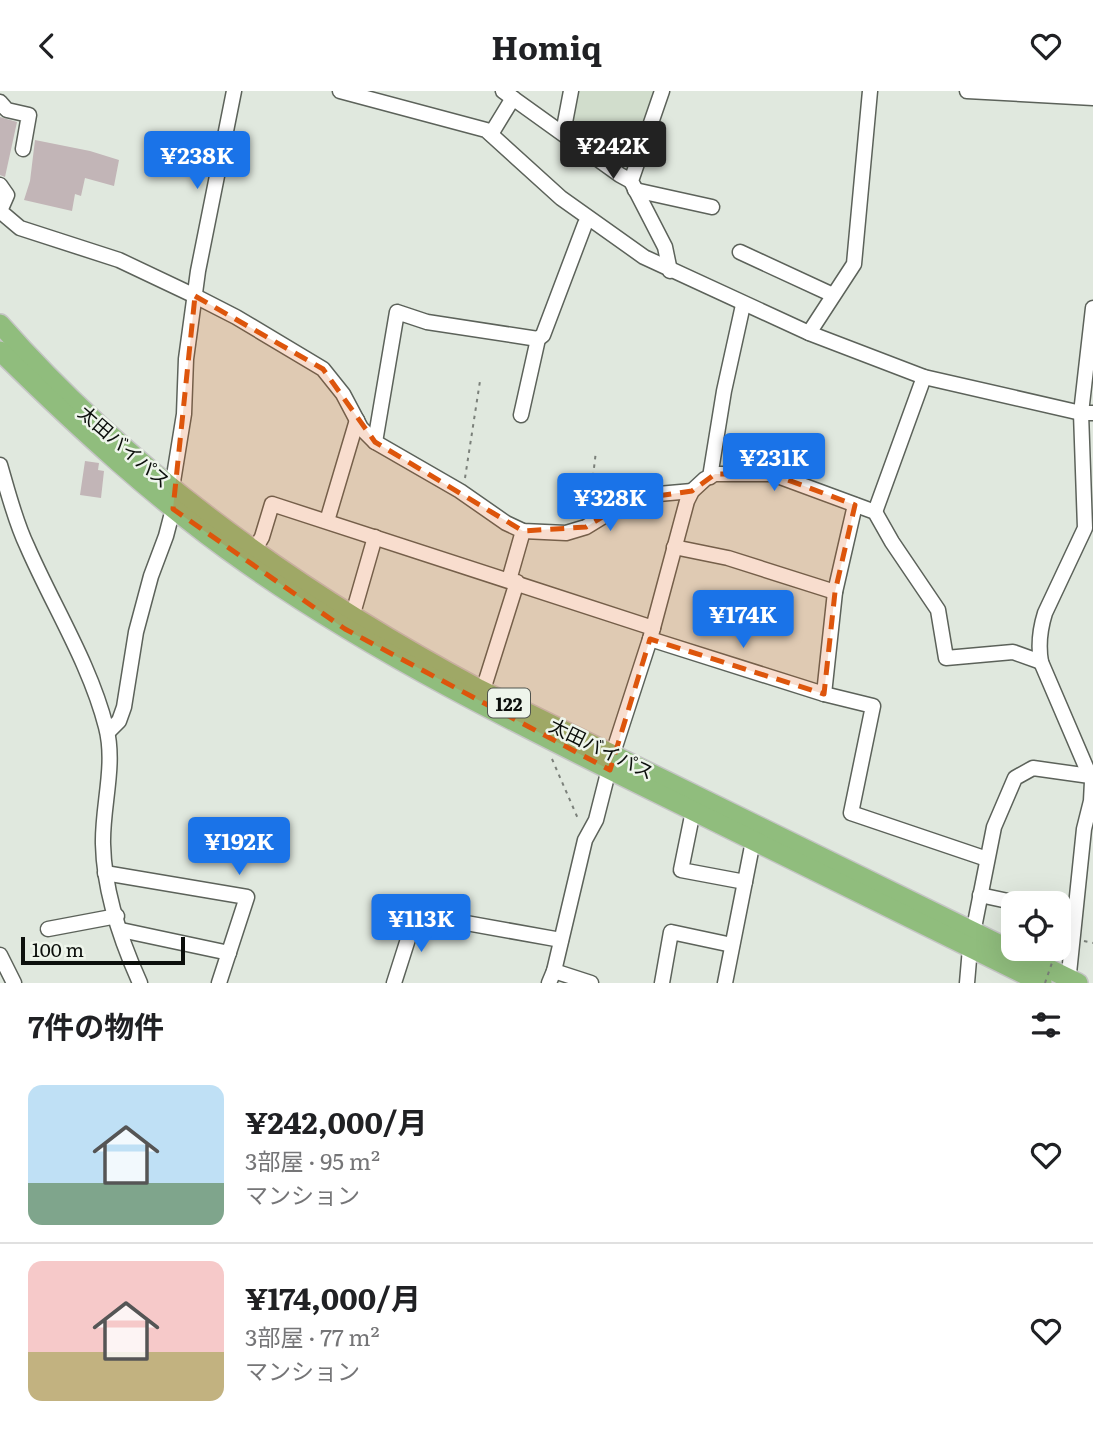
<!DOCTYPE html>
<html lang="ja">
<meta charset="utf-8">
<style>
body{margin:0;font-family:Literata,"Noto Sans JP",serif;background:#f2f2f2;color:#202124;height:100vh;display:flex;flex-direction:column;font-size:26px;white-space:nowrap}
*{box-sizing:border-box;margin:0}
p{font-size:23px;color:#757577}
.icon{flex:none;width:38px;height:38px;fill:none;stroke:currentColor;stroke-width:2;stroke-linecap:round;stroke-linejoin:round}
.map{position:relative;height:892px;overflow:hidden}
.drawer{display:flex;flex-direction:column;background:#fff;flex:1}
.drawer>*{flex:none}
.controls{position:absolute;left:1001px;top:800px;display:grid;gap:14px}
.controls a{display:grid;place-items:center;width:70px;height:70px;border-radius:14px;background:#fff;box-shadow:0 7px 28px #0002;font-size:35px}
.scale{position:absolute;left:21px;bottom:18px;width:164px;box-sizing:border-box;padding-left:7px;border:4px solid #0c0f0c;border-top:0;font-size:19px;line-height:24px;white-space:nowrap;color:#0c0f0c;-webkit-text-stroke:5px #eef5eb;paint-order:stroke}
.price{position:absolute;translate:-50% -60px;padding:0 16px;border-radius:7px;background:#1a73e8;color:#fff;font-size:23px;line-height:46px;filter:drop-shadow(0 2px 4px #0008)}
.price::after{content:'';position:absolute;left:50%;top:42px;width:21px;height:16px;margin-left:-10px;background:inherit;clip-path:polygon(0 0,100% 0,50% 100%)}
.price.on{background:#222;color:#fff}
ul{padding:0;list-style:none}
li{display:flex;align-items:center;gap:21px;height:175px;padding:0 28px}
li+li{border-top:2px solid #e0e0e0}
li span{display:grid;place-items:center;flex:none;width:196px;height:140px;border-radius:14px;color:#555}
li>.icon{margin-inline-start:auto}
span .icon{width:84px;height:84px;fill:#fffc;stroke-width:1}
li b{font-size:30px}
h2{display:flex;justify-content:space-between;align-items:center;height:84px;padding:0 28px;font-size:30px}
header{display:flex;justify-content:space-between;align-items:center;height:91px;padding:0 28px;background:#fff;font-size:32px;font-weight:700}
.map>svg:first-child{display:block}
.built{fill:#d1ddcc}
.building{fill:#c2b5b7}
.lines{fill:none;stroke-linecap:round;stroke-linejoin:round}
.minor-casing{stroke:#5c625a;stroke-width:17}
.highway-casing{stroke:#c5c5c5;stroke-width:22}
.path{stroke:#7b807a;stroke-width:2;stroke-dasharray:3.5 5;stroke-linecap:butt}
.minor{stroke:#fff;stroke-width:14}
.highway{stroke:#90bd7d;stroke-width:19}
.path-bridge{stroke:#7b807a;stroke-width:2;stroke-dasharray:3.5 5;stroke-linecap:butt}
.marked{fill:#dd550c;fill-opacity:0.2;stroke:#dd550c;stroke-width:5;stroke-dasharray:14 9;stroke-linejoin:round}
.labels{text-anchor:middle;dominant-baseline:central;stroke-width:5;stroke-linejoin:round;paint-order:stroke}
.shield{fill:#eef5eb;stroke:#50544f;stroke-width:2}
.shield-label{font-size:18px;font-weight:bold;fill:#0c0f0c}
.street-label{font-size:19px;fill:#0c0f0c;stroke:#eef5eb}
</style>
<header><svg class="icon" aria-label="back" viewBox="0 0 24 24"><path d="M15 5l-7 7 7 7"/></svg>Homiq<svg class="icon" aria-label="heart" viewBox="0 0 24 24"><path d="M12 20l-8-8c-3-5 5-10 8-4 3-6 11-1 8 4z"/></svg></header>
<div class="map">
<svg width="1093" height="892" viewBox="0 0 1093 892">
<rect width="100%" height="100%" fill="#e0e8de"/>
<polygon class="built" points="579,0 654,0 629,78 572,36"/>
<g class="building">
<polygon points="0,26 17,31 5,86 0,84"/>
<polygon points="35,49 90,60 119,69 114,95 85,87 81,105 75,103 72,120 24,109 30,90"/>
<polygon points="85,370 99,372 98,379 104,380 101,407 80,404"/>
</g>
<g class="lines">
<defs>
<g id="minor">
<polyline points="340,0 486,39 561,107 644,166 809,242 924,286 1081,322 1093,322"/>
<polyline points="503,0 620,84 631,90"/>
<polyline points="662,0 631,90 665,156 670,180"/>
<polyline points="967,0 1093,7"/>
<polyline points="0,11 7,19 29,24 23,58"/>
<polyline points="563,42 571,0"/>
<polyline points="491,43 513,7"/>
<polyline points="0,94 7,104 0,120 20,137 119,169 195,205 236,226 323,278 343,303 361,337 375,351 460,400 506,432 523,440 566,442 586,436 630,409 647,404 692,400"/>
<polyline points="635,99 712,116"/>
<polyline points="740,161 833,204"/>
<polyline points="809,242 854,173 870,0"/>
<polyline points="521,324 538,248 543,244 585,133 589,128"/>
<polyline points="375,351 397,221 427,231 538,248"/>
<path d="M 0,374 C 8,401 15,430 27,455 C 53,515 90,573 106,636 C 116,674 102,715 103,753 C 104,800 121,850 140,892"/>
<polyline points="710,386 724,300 743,214"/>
<polyline points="875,421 924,286"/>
<polyline points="327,430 357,329"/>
<polyline points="674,456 728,467 835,501"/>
<polyline points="254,460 262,446 272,413 653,537"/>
<polyline points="509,489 523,440"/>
<polyline points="352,526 375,446"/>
<polyline points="650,548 824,603 873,615 851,722 987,768"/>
<polyline points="483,599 517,491"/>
<polyline points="824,603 835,501 855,414"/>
<polyline points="108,641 119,630 124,616 136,541 151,485 166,445 173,418 172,397 184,323 186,268 198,180 234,0"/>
<polyline points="693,720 681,779 745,791"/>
<polyline points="105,782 247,806 219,892"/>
<polyline points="980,804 1017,812"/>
<polyline points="48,838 117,825"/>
<polyline points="121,839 229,862"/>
<polyline points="973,842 994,736 1015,687 1033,677 1090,685"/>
<polyline points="0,864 14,892"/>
<polyline points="554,880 591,892"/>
<polyline points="394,892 416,823 561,849"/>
<polyline points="549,892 554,880 585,749 596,729 613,662 650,548 687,410 692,400 705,388 715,383 772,383 875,421 892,451 938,519 946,567 1013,561 1041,571"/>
<polyline points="662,892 671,841 732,854"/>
<polyline points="725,892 753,750"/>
<polyline points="967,892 970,857"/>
<path d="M 1068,892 L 1084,738 L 1091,710 L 1092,690 L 1041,571 C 1038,554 1040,538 1045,522 L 1085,437 L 1081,322 L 1093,217"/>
</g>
<g id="highway">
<path d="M 0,233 C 134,385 302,503 479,598 L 1078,892"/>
<path d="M 0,260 C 77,336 158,411 247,473 C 377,564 519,634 661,704 C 788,767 915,830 1042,892"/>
</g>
</defs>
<use href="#minor" class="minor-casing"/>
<use href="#highway" class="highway-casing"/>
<g class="path">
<polyline points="465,387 480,290"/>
<polyline points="589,419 596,360"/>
<polyline points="552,668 579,730"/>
<polyline points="1084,850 1093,852"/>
</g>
<use href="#minor" class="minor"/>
<use href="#highway" class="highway"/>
<polyline class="path-bridge" points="1045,892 1054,866"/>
</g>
<path class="marked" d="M 195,205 L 323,278 L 375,351 L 523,440 L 586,436 L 630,409 L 692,400 L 715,383 L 772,383 L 855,414 L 835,501 L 824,603 L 650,548 L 610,679 L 345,538 L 173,418 Z"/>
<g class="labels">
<rect class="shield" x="488" y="597.5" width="42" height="29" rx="5"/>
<g class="shield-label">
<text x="509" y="612">122</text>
</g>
<g class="street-label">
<text transform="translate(125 355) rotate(41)">太田バイパス</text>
<text transform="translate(602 657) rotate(26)">太田バイパス</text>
</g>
</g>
</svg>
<div class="controls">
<a><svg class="icon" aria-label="locate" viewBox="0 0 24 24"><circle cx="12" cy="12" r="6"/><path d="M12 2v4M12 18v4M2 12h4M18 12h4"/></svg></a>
</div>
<div class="scale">100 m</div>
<b class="price on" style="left:613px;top:90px">¥242K</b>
<b class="price" style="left:197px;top:100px">¥238K</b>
<b class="price" style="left:774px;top:402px">¥231K</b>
<b class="price" style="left:610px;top:442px">¥328K</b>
<b class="price" style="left:743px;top:559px">¥174K</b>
<b class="price" style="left:239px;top:786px">¥192K</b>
<b class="price" style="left:421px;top:863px">¥113K</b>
</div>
<section class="drawer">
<h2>7件の物件<svg class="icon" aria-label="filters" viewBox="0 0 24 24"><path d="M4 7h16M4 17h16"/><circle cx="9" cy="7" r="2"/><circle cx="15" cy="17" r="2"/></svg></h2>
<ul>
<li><span style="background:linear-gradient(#bfe0f5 70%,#7fa58c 0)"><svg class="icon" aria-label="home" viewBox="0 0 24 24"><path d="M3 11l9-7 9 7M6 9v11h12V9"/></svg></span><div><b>¥242,000/月</b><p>3部屋 · 95 m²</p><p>マンション</p></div><svg class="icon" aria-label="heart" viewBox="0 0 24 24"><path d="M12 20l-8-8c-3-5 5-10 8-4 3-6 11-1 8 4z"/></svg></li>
<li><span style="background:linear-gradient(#f6c9c9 65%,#c2b280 0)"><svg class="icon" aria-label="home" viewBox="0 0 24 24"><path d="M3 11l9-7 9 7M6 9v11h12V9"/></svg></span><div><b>¥174,000/月</b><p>3部屋 · 77 m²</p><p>マンション</p></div><svg class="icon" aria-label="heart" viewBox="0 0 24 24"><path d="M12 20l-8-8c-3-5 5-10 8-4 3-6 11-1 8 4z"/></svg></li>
</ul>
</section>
